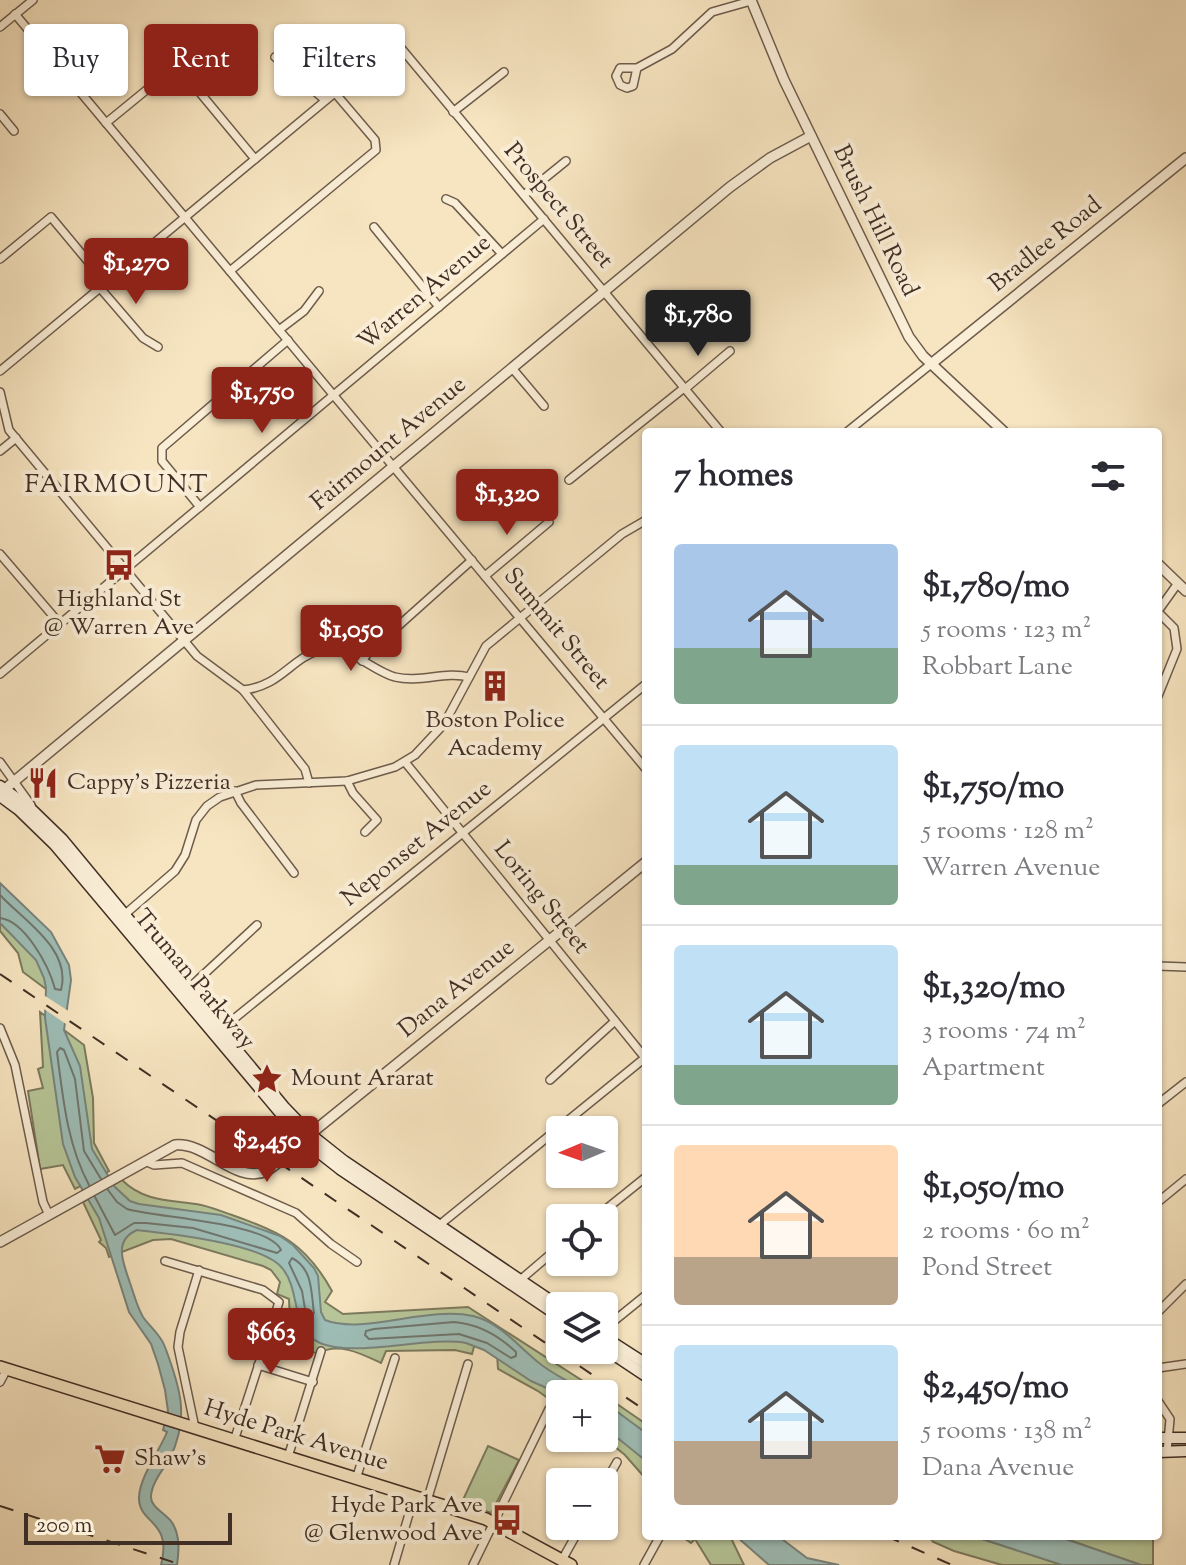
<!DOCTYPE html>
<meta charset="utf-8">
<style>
body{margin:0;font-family:"Sorts Mill Goudy",serif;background:#f2f2f3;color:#2b2b33;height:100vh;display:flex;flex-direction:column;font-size:30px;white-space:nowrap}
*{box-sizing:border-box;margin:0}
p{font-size:26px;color:#7c7c81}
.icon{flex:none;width:44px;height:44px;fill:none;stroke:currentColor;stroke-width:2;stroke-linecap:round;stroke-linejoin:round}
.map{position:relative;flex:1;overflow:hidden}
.details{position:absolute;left:642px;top:428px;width:520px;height:1112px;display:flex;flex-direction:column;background:#fff;border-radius:8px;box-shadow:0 2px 6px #0004}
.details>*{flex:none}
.banner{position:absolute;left:24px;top:24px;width:498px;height:72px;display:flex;gap:16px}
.needle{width:52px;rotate:268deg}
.buttons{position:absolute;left:546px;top:1116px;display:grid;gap:16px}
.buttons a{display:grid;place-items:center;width:72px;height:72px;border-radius:8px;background:#fff;box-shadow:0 2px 6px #0004;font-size:40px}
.scale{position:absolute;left:24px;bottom:20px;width:208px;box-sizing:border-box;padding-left:8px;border:4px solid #412e25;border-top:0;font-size:22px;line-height:28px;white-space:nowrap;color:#412e25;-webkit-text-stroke:6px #faeed7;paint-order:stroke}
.price{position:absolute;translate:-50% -68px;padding:0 18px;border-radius:8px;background:#8f2418;color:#fff;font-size:26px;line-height:52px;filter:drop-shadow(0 2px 4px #0008)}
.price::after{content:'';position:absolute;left:50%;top:48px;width:24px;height:18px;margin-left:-12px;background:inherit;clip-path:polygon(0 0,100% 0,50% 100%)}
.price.on{background:#222;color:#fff}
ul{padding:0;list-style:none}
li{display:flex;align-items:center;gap:24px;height:200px;padding:0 32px}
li+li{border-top:2px solid #e1e1e2}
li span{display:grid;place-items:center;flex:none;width:224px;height:160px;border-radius:8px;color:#555}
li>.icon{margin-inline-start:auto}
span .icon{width:96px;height:96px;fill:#fffc;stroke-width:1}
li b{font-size:34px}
h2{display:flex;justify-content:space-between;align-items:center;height:96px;padding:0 32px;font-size:34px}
.pill{padding:0 28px;border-radius:8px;background:#fff;box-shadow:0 2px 6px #0004;font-size:28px;line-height:72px}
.pill.on{background:#8f2418;color:#fff}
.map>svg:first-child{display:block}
.green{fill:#b7c698;stroke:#7c7a5e;stroke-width:2}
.water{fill:#9ebeb7;stroke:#79847d;stroke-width:2}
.pier{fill:#f7e5c1}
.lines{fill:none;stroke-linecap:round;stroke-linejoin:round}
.shore{stroke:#70766e;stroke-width:2}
.minor-casing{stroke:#6e5c4c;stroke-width:10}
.tertiary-casing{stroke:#6e5c4c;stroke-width:12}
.secondary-casing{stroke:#412e25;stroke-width:13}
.primary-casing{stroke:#412e25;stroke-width:14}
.minor{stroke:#faeed7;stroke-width:7}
.tertiary{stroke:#faeed7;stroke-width:9}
.secondary{stroke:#faeed7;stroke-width:10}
.primary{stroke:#f7e5c1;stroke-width:11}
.rail{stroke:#412e25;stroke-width:2;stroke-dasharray:14 14;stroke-linecap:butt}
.tertiary-bridge-casing{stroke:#6e5c4c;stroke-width:12;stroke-linecap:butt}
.tertiary-bridge{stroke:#faeed7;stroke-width:9}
.labels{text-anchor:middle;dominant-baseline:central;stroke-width:8;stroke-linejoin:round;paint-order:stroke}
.street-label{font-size:24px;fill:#412e25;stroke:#faeed7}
.poi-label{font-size:24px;fill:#412e25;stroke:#faeed7;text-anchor:start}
.neighbourhood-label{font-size:26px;letter-spacing:2px;fill:#412e25;stroke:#faeed7}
</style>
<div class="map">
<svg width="1186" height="1565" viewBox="0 0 1186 1565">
<rect width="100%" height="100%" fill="#f7e5c1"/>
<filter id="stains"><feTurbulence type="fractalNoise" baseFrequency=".0025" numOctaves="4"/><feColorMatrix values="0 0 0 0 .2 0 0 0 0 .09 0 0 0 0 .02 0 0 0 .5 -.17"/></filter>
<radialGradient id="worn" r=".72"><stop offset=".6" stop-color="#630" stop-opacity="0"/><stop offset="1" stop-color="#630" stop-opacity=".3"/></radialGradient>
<g class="green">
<polygon points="0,903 29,931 58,998 23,972 18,953 0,931"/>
<polygon points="40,1012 84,1045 93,1098 94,1143 109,1171 75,1189 63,1165 40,1169 28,1091 43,1088 38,1069 43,1067"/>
<path d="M 122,1180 C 143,1201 168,1200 196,1204 C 209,1206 220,1211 232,1215 C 281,1232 306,1244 332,1291 L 325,1302 L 343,1314 L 468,1307 L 603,1394 L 560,1394 L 560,1407 L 538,1391 L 498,1369 L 497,1354 L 477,1336 L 472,1354 L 455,1350 L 386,1351 L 381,1363 C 362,1354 337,1341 318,1354 L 286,1342 L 290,1322 L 289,1299 L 277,1294 L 280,1282 L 271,1270 L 263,1266 L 171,1239 L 153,1240 L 109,1257 L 106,1248 L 99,1242 L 101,1240 L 83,1202 Z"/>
<polygon points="604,1395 646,1424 646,1479 625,1455 604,1438"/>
<polygon points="488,1446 519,1460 491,1513 462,1502"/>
<polygon points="681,1536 730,1536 744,1565 711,1565 695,1539 691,1543"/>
<polygon points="931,1536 973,1536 1062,1565 1002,1565 954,1551 929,1540"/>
<polygon points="1057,1536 1153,1536 1153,1565 1141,1565"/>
</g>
<g class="water">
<path d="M 0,883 L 51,932 L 69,965 L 71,980 L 64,1030 L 80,1066 L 92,1149 L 115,1187 L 130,1201 L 139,1204 L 221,1215 L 280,1236 L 293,1245 L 314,1268 L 318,1276 L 321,1312 L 325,1320 C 364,1335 426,1306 473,1316 C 502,1323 520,1349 543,1366 C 558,1377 575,1385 591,1394 L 560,1394 L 531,1381 L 484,1350 L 466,1343 C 427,1336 354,1358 320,1343 C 290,1329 301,1292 283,1269 C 264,1243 170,1234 137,1230 C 112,1241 124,1264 130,1283 C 134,1294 137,1307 143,1317 C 150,1327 161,1335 165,1347 C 180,1387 190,1417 170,1458 C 163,1470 152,1482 151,1496 C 150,1508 168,1514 173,1524 C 180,1537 179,1550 177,1565 L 161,1565 C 173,1519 138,1525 139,1497 C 140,1476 159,1452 167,1432 L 163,1430 L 168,1411 L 165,1390 L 158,1364 L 151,1344 L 129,1312 L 99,1218 L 75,1177 L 63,1144 L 45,1018 L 46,988 L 44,978 L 36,960 L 0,923 Z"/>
<polygon points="604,1402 646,1433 646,1461 604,1427"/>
<polygon points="736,1536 778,1536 807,1558 839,1565 769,1565"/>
<polygon points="973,1536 1057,1536 1141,1565 1062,1565"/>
</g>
<g class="pier">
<polygon points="42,994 70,1012 69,1026 41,1007"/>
<polygon points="908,1536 921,1536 932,1541 922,1561 901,1552"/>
</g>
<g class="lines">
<g class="shore">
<path d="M 0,895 C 23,920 72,949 61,990 L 55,989 C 49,966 25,921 0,918"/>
<path d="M 89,1185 C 67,1144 63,1098 57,1052 L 60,1048 L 64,1050 L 75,1079 L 84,1151 L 101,1179"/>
<path d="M 95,1197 L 115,1235 L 134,1223 L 146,1223 L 193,1228 L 277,1253 L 281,1250 C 268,1222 157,1218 127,1209 L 117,1202 L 108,1190"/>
<path d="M 292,1258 C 313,1269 311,1292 314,1313 L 311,1317 L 306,1315 L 302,1291 L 289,1263 Z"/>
<path d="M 454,1322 C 479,1324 498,1335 516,1352 L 516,1356 L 511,1358 L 487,1343 L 459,1334 L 369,1339 L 365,1335 L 366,1331 L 374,1329 Z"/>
</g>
<defs>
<g id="minor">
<polyline points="15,14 646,769"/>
<polyline points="0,27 33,0"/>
<polyline points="275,57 325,100"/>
<polyline points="637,68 633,86 627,88 620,85 616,76 620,68 637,68 672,49 712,12 751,1"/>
<polyline points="453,112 504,72"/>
<polyline points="0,114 14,131"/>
<polyline points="106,123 177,65 255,159"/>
<polyline points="524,195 566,161"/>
<polyline points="446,199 455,203 502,254"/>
<polyline points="374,227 439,307"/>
<polyline points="0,259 51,217 106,283"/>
<polyline points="230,271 376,150 375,140 335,93"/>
<polyline points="100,288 143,338 158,347"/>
<polyline points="279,330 304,311 319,291"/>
<polyline points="512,368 544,406"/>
<polyline points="0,371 396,42 721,432"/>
<polyline points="685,389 730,351"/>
<polyline points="0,392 9,430 197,656 243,690 305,769 309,783"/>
<polyline points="847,432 931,364"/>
<polyline points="0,451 16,438"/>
<polyline points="569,480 684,388"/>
<polyline points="200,507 162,461 162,448 288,340"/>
<polyline points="0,554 60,624"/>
<polyline points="485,576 549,522"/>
<polyline points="1158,611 1178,583"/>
<polyline points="1158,612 1174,628 1177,649 1158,696"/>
<polyline points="362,661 368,653 472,560"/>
<polyline points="0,674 544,219"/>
<path d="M 243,690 C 281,686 290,659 320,650 C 347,642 370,670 395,677 C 420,683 445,671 469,677"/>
<polyline points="0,762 31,805"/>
<polyline points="405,762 646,1059"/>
<polyline points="347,781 353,793 377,820 365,832"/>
<polyline points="235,791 241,803 294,873"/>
<polyline points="123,916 175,871 185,855 196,820 207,806 220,797 256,785 347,781 395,767 415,755 444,724 486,646 622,534 646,520"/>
<polyline points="1158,966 1186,967"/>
<polyline points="188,989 257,925"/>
<polyline points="0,1028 15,1065 43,1202 49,1215"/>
<polyline points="219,1031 646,684"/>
<polyline points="550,1080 615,1021"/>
<polyline points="1158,1104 1186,1082"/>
<polyline points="145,1161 154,1165 182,1163 296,1213 331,1244 357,1262"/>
<polyline points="1158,1202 1186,1179"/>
<polyline points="595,1218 646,1177"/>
<polyline points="437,1227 646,1057"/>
<polyline points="165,1261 263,1290 279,1302 234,1441"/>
<polyline points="519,1281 560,1246"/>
<polyline points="1158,1312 1186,1284"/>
<polyline points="604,1329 646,1295"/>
<polyline points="258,1365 313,1382"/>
<polyline points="1158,1368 1186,1364"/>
<polyline points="0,1382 7,1369"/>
<polyline points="1158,1401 1170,1419 1167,1452"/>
<polyline points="195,1428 178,1347 180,1332 199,1270"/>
<polyline points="288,1457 321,1351"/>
<polyline points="356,1479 395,1358"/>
<polyline points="604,1485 617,1462"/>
<polyline points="427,1501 468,1364"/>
<polyline points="562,1560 581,1526"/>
<polyline points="394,1565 414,1497"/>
<polyline points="473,1565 549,1409"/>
<polyline points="644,1565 660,1536"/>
</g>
<g id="tertiary">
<polyline points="751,0 784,80 909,337 923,356 1004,432"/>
<polyline points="931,364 1186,158"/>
<polyline points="1158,564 1186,591"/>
<polyline points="5,789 730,187 770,158 811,136"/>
<polyline points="287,1156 303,1140 646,862"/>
<path d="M 0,1242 L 175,1145 C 208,1142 235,1185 267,1171"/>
</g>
<g id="secondary">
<polyline points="0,786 29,807 62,839 284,1107 310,1134 344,1161 560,1307"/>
<polyline points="0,796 19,810 55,845 303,1140 340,1169 560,1317"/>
<polyline points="604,1337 646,1364"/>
<polyline points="604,1348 646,1376"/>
<polyline points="1158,1438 1186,1438"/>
<polyline points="1158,1452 1186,1451"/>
</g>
<polyline id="primary" points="0,1367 486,1519 571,1565"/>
</defs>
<use href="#minor" class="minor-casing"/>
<use href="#tertiary" class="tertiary-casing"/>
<use href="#secondary" class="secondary-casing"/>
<use href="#primary" class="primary-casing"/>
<use href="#minor" class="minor"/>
<use href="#tertiary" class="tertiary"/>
<use href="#secondary" class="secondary"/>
<use href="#primary" class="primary"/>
<g class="rail">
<polyline points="0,974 646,1411"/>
<polyline points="0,1506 182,1565"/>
<polyline points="886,1536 952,1565"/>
</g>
<defs>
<polyline id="tertiary-bridge" points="267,1171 287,1156"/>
</defs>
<use href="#tertiary-bridge" class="tertiary-bridge-casing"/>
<use href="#tertiary-bridge" class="tertiary-bridge"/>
</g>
<defs>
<symbol id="bus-bare" viewBox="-9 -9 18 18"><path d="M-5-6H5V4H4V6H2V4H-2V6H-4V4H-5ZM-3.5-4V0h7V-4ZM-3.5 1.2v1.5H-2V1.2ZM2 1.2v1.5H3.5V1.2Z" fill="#8f2418" stroke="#faeed7" stroke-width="2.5" paint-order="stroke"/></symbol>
<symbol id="building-bare" viewBox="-9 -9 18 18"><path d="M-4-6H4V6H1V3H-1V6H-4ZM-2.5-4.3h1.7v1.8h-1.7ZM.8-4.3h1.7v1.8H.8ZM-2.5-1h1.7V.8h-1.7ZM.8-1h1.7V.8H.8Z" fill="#8f2418" stroke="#faeed7" stroke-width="2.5" paint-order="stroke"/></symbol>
<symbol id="restaurant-bare" viewBox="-9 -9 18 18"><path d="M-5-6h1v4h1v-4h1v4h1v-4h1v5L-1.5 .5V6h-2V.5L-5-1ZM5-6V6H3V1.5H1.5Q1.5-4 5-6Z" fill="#8f2418" stroke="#faeed7" stroke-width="2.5" paint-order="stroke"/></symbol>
<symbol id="sight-bare" viewBox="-9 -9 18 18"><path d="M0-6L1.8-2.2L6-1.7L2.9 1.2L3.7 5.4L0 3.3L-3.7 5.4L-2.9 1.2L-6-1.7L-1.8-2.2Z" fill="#8f2418" stroke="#faeed7" stroke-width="2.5" paint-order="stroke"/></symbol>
<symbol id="supermarket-bare" viewBox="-9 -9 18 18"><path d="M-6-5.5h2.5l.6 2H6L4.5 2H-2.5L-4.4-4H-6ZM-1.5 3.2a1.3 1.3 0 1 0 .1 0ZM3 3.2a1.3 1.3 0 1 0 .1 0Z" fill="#8f2418" stroke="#faeed7" stroke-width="2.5" paint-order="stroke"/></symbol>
</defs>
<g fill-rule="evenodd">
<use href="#bus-bare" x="97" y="543" width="44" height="44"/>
<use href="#building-bare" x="473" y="664" width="44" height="44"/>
<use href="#restaurant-bare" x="21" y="761" width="44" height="44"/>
<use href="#sight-bare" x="245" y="1057" width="44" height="44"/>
<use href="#supermarket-bare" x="88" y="1437" width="44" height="44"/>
<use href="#bus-bare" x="485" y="1498" width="44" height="44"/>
</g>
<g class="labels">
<g class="street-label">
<text transform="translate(558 206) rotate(50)">Prospect Street</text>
<text transform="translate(875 221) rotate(64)">Brush Hill Road</text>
<text transform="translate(1046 245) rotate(-39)">Bradlee Road</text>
<text transform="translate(425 293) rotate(-40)">Warren Avenue</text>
<text transform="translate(389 444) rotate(-40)">Fairmount Avenue</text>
<text transform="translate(556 629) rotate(50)">Summit Street</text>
<text transform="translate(417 844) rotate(-39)">Neponset Avenue</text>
<text transform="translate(541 898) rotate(51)">Loring Street</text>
<text transform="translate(194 980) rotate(50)">Truman Parkway</text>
<text transform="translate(457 989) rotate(-39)">Dana Avenue</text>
<text transform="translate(296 1436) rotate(17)">Hyde Park Avenue</text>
</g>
<g class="poi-label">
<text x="119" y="600" text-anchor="middle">Highland St<tspan x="119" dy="28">@ Warren Ave</tspan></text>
<text x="495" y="721" text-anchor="middle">Boston Police<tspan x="495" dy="28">Academy</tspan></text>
<text x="67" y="783">Cappy's Pizzeria</text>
<text x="291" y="1079">Mount Ararat</text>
<text x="134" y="1459">Shaw's</text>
<text x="483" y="1506" text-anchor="end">Hyde Park Ave<tspan x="483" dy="28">@ Glenwood Ave</tspan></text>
</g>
<g class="neighbourhood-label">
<text x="117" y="485">FAIRMOUNT</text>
</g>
</g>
<rect width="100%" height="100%" filter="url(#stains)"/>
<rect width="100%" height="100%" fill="url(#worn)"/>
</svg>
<div class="buttons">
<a><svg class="needle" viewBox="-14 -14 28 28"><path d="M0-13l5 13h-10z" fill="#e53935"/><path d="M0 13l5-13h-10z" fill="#7c7c81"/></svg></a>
<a><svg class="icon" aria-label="locate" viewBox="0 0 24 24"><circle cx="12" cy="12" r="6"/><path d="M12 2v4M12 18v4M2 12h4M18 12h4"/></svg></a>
<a><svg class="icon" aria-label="layers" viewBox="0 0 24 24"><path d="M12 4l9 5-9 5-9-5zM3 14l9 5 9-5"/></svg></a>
<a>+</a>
<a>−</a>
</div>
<div class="scale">200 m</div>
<b class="price" style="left:136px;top:306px">$1,270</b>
<b class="price on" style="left:698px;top:358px">$1,780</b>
<b class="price" style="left:262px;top:435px">$1,750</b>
<b class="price" style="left:507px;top:537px">$1,320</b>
<b class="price" style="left:351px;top:673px">$1,050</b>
<b class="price" style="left:267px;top:1184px">$2,450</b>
<b class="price" style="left:271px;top:1376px">$663</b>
<div class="banner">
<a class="pill">Buy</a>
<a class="pill on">Rent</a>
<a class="pill">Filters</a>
</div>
<section class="details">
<h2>7 homes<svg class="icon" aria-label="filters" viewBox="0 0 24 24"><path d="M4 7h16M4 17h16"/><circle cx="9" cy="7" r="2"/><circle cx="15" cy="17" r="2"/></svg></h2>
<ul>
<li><span style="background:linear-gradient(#a9c7e8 65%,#7fa58c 0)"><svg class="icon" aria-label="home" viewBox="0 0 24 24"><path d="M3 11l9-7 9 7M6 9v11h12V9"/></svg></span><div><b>$1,780/mo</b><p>5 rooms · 123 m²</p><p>Robbart Lane</p></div></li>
<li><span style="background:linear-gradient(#bfe0f5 75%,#7fa58c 0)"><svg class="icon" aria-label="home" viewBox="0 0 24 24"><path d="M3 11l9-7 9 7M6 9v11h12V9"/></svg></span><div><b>$1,750/mo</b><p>5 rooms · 128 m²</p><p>Warren Avenue</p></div></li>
<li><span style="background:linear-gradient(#bfe0f5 75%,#7fa58c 0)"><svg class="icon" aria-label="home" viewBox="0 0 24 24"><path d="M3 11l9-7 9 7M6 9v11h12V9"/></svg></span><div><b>$1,320/mo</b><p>3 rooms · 74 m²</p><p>Apartment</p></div></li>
<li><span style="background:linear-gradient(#ffd9b3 70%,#b9a48a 0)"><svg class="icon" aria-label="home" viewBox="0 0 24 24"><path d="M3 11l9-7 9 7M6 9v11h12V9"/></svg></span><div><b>$1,050/mo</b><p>2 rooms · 60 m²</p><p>Pond Street</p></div></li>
<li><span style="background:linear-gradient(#bfe0f5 60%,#b9a48a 0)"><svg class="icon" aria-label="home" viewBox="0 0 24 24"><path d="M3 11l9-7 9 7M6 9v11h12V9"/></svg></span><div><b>$2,450/mo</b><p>5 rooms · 138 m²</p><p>Dana Avenue</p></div></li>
</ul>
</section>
</div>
